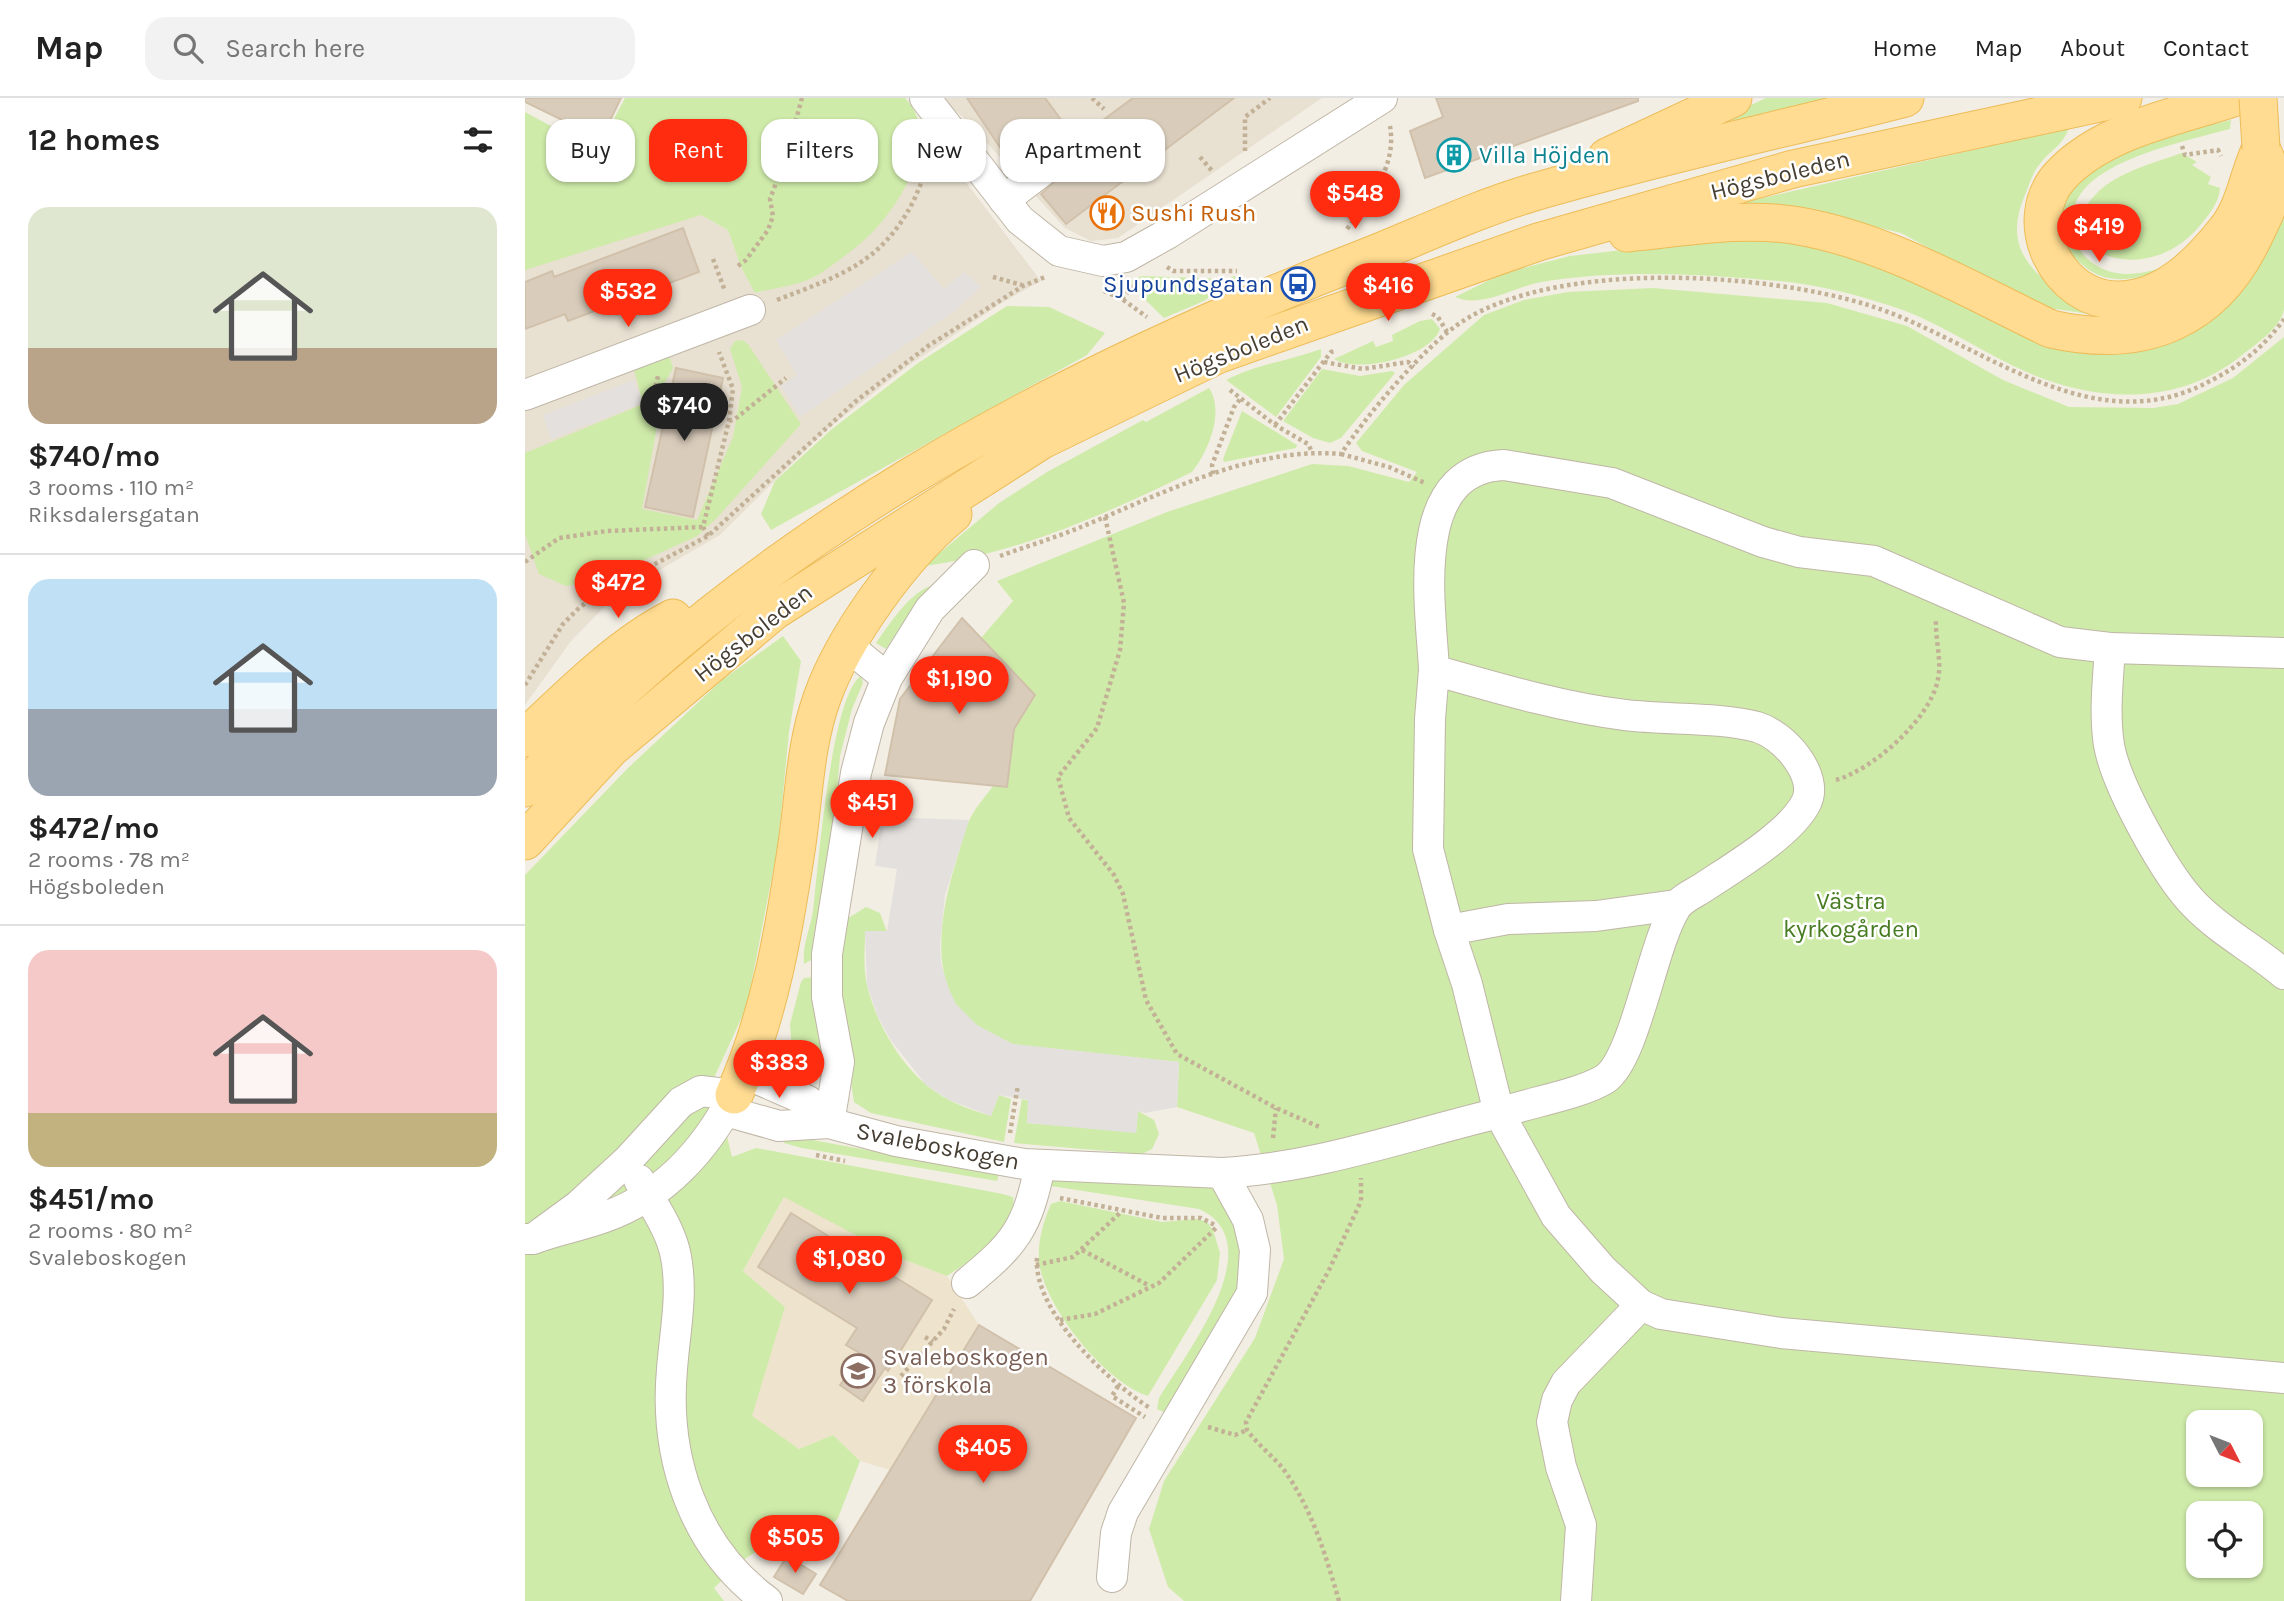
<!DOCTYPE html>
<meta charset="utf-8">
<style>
body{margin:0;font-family:Karla,sans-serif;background:#f2f2f2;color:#222;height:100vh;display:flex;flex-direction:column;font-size:26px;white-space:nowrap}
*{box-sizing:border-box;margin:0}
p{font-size:23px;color:#767676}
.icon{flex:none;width:38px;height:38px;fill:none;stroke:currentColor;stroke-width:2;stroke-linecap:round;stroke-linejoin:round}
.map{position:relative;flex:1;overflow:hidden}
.sheet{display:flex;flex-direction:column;background:#fff;width:525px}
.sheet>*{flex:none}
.hud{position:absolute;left:21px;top:21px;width:665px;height:63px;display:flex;gap:14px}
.needle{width:46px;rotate:132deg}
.buttons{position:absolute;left:1661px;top:1312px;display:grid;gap:14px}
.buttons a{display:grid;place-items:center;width:77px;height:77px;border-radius:14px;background:#fff;box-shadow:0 2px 5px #0004;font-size:35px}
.price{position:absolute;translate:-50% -60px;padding:0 16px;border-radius:24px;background:#ff2c0f;color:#fff;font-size:23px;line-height:46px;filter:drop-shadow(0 2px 4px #0008)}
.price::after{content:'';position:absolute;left:50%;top:42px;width:21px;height:16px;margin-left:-10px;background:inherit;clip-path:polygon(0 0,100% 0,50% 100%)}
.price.selected{background:#222;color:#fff}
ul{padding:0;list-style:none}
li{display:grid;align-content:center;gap:14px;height:371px;padding:0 28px}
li+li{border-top:2px solid #e0e0e0}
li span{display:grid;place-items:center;height:217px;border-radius:21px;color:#555}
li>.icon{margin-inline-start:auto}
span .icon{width:126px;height:126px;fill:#fffc;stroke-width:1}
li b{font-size:30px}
h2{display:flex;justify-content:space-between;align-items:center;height:84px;padding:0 28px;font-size:30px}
.pill{padding:0 24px;border-radius:21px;background:#fff;box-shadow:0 2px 5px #0004;font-size:24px;line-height:63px}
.pill.selected{background:#ff2c0f;color:#fff}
header{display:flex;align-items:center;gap:42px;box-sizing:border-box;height:98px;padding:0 35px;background:#fff;border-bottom:2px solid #e0e0e0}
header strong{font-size:33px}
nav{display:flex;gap:38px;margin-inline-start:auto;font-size:24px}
.search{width:490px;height:63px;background:#f2f2f2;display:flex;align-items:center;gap:18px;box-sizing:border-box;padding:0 24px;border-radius:21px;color:#767676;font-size:26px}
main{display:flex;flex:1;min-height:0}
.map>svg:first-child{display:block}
.residential{fill:#e8e0d1}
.education{fill:#eee3cc}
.green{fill:#cfeba9;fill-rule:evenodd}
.parking{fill:#e3e0dd}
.building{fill:#d9ccbb;stroke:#d1c1ab;stroke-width:2}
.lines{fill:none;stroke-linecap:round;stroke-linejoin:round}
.minor-casing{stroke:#bfb6a6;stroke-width:32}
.major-casing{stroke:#edbc58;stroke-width:39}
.path{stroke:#c2b196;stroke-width:4.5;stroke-dasharray:3.5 3.5;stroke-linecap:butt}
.minor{stroke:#fff;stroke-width:30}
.major{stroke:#ffdc91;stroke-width:37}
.major-bridge-casing{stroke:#edbc58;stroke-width:39;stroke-linecap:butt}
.major-bridge{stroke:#ffdc91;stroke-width:37}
.labels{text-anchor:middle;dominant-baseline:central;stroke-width:5;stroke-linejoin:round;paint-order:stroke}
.culture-label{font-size:24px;fill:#0d838f;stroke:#fff;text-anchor:start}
.street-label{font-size:24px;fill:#463e33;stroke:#fff}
.food-label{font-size:24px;fill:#c56008;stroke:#fff;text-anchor:start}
.transit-label{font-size:24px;fill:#164399;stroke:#fff;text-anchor:end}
.park-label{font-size:24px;fill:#477c22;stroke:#fff}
.education-label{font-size:24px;fill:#785e54;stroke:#fff;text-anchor:start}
</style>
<header>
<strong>Map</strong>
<div class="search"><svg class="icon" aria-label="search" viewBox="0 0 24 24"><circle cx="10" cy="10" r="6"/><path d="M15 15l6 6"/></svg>Search here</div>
<nav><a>Home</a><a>Map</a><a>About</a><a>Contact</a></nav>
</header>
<main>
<section class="sheet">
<h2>12 homes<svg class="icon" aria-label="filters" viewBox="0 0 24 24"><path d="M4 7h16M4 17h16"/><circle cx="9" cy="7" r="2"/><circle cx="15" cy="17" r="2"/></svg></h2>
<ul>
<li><span style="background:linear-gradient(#dfe7d0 65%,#b9a48a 0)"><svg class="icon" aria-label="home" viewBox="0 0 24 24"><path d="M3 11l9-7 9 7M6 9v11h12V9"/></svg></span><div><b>$740/mo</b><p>3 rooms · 110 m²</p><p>Riksdalersgatan</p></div></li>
<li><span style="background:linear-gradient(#bfe0f5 60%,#9aa5b1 0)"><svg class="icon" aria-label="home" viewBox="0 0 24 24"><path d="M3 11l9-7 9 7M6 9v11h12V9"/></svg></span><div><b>$472/mo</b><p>2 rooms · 78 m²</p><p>Högsboleden</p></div></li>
<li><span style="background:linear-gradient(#f6c9c9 75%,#c2b280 0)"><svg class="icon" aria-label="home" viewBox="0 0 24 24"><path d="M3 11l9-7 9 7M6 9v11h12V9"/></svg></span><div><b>$451/mo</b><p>2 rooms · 80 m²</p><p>Svaleboskogen</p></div></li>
</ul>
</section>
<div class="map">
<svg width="1759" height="1503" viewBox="0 0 1759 1503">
<rect width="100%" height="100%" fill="#f3eee4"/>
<g class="residential">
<polygon points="414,0 797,0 593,140 566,143 540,130 439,20"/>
<polygon points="396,25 516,183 478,204 383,268 300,333 195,437 91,497 46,543 0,607 0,128 176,117 203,132 216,169 231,195 290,179 395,48"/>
</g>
<polygon class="education" points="260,1098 372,1159 422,1178 454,1227 365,1372 335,1363 308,1337 274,1351 226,1319 260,1209 218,1173"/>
<g class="green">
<path d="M 100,0 L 380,0 C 414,34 384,90 359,121 C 342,143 315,162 293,177 C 276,187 249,190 230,195 L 216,169 L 203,132 L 176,117 L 0,172 L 0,14 L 72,53 Z"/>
<polygon points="1241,0 1304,0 1207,23 1213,13"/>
<path d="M 1706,22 L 1705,31 C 1664,42 1593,57 1562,88 C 1537,113 1543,156 1578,171 C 1598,180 1620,175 1640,169 L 1639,172 C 1623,177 1608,182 1591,181 C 1560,180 1525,143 1536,110 C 1542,93 1560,76 1574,66 C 1603,44 1669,31 1706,22 Z"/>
<path d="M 1544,30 C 1536,50 1526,51 1514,67 C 1508,74 1504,87 1500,97 C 1473,160 1520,182 1564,216 L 1524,210 L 1456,178 L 1376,135 L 1287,114 L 1207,107 Z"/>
<path d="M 1657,55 L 1672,64 L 1667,67 L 1686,79 L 1683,86 L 1695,90 C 1694,106 1682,119 1672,131 C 1615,194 1519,149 1571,96 C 1592,74 1629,65 1657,55 Z"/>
<path d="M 1759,111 C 1759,137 1759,189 1759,212 C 1755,230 1730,247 1716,258 C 1654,307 1577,305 1506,276 C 1462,257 1422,229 1378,212 C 1338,198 1296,187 1254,183 C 1176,176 1094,171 1016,184 C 989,189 956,211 930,199 L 979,175 L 1045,158 L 1195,141 L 1275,141 L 1320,153 L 1508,239 L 1699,209 C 1727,180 1742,148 1759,111 Z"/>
<polygon points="617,178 701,181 710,178 711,180 679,203 639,220 604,186 605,183"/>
<path d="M 1128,190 L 1302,205 L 1382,228 L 1478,282 L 1544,309 L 1628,310 L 1653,306 L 1708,280 L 1759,239 L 1759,1503 L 659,1503 L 643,1489 L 624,1431 L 639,1383 L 730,1240 L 759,1161 L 752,1107 L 729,1035 L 652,1009 L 654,964 C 616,960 579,956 542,952 C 522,950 498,950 479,943 C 399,914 411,828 431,764 C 435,751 438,736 444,723 C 449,711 460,699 468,688 L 482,689 L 489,631 L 510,597 L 456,540 L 488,503 L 472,483 L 642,414 L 787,366 L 823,368 L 884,384 L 892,374 L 837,353 L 831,345 L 879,287 L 959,217 L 999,202 L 1043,194 ZM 1673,1325 L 1726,1325 L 1726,1377 L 1673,1377 ZM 1673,1416 L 1726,1416 L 1726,1468 L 1673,1468 Z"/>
<polygon points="482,208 524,209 580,235 562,257 246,432 236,416 250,383 307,331 393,265"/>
<path d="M 907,221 L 915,231 C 906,259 833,276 809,261 L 848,243 L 851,249 L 868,243 L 867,237 L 895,223 Z"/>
<polygon points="217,242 223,246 276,326 191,421 172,438 78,481 41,488 14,476 0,436 0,355 118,306 109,271 144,257 148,270 140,284 117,411 172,422 208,339 217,289 205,251 210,243"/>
<path d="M 796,251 L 796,259 L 751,319 L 701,282 C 732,266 764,263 796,251 Z"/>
<polygon points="797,271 835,278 867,273 870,275 816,340 805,345 788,340 758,323"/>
<path d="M 684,290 C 700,314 683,354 667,374 C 583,415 492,456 399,468 L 474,405 L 522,374 L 618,322 L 621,324 Z"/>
<polygon points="717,313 772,347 771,350 699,364 698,361"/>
<path d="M 414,485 L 382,519 L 361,551 L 351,545 C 367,523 386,491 414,485 Z"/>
<path d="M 258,538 L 276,563 L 264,634 L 253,747 L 222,908 L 188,982 L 207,1059 L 231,1050 L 478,1096 L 488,1099 C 494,1134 446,1162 422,1178 L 372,1159 L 259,1099 L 218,1173 L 260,1209 L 227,1318 L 274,1351 L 308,1337 L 335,1363 L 313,1420 L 284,1451 L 244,1445 L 217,1463 L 189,1490 L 199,1503 L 0,1503 L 0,777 L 102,671 L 197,582 Z"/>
<path d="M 336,578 L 338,585 L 327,611 L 315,658 L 306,764 L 288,861 L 279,866 C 277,848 285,831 288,813 C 293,772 306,597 336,578 Z"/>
<path d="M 341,809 L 355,815 L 362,834 L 340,834 C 340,851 338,870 342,887 C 351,926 378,972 411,994 C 428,1006 447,1012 466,1018 L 474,997 L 486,1001 L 479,1044 L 346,1015 L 329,1004 L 311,886 L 320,822 Z"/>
<polygon points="290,879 302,965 290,977 269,980 265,926 276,884 279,880"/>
<polygon points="497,1001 504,1003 502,1025 611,1034 613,1013 629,1022 634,1036 627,1051 617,1056 489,1045"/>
<polygon points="260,1037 474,1076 472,1083 277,1050 259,1045"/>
<path d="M 531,1078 L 685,1089 L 694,1096 L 716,1137 L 717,1178 L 705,1209 L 641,1315 L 632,1311 L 634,1300 C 659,1258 749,1145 674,1111 L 526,1088 L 523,1085 Z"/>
<path d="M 535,1103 L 637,1124 L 672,1121 L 682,1124 L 688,1132 L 695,1155 L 692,1182 L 623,1298 C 581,1284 527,1217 516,1174 C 510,1153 517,1126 526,1106 Z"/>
</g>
<g class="parking">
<polygon points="387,154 419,191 439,174 456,189 431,212 275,319 256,288 272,277 251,242"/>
<polygon points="109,282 118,305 26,341 18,317"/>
<polygon points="357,719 444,722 420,797 415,846 416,866 424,891 431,906 452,927 488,946 654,964 652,1009 620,1015 613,1013 611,1035 502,1025 503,1002 474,997 466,1018 424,1002 401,987 365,941 353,919 342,887 340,833 362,833 372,771 350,768"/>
</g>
<g class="building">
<polygon points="0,0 96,0 76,41 0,4"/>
<polygon points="442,0 520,0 551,42 608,0 709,0 541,126 516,96 541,74 542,65 538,56 522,50 493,69 474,48"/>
<polygon points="911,0 1113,0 1113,3 900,80 885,33 918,19"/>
<polygon points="158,130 174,174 43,223 40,216 0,231 0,184 27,173 29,179"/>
<polygon points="151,270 198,280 168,419 120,409"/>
<polygon points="437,520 510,597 489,631 482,689 360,677 375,601"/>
<polygon points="266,1115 407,1202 363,1273 360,1270 338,1303 315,1287 338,1257 321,1247 332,1230 233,1169"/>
<polygon points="454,1227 611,1320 505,1503 323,1503 295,1487"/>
<polygon points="262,1458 291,1476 278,1496 249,1479"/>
</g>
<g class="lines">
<defs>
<g id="minor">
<polyline points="400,0 495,122 534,153 578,163 601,159 642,136 857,0"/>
<polyline points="479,102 525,67"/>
<polyline points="0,297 225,212"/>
<polyline points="324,543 335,558 362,580"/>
<path d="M 1759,555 L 1585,550 C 1583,582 1579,615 1584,647 C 1591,687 1641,778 1670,807 C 1696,834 1731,852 1759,876"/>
<path d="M 909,572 L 905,621 L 903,751 L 924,832 L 942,886 L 974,1015 C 1003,1005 1056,996 1080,981 C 1110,961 1127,848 1150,811 C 1155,801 1170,795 1179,789 C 1209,769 1265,736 1281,705 C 1295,678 1259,637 1232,629 C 1195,619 1141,622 1100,617 C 1036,609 972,590 909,572 C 906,508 882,371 979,367 L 1087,385 L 1238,444 L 1274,454 L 1349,463 L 1535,544 L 1585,550"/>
<polyline points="924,832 983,821 1071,818 1151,807"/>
<polyline points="219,975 283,1003 304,1025"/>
<polyline points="201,1013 254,1028 304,1025 371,1043 499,1066 697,1075 723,1122 730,1152 727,1195 598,1414 591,1435 587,1479"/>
<polyline points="304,1025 314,964 302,899 302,856 331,675 344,625 362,580 405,511 449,467"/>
<path d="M 697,1075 C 791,1070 883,1037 974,1015 L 1031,1118 L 1078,1172 L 1116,1207 L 1041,1285 L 1032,1302 L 1027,1324 L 1036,1369 L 1056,1427 L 1051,1503"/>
<path d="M 114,1082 C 127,1106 146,1131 151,1159 C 158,1197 150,1232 147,1271 C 139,1359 168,1449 242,1503"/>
<path d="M 0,1141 L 8,1141 C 31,1132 56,1128 80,1119 C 139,1098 181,1051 209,997 L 176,993 L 156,1004 L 103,1062 L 53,1108 L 8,1141"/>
<path d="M 442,1185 C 491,1145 502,1130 515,1068"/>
<polyline points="1116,1207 1136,1216 1256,1235 1759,1280"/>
</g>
<g id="major">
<path d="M 1708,0 C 1651,19 1577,32 1535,78 C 1494,124 1533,203 1593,202 C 1639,202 1675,165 1701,132 C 1720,109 1723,76 1736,50"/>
<polyline points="1082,59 1208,0"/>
<path d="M 1102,135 C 1158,130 1218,118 1274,128 C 1364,144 1444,192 1526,231 C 1618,252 1690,223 1730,136 C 1748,99 1754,88 1736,50"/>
<path d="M 0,640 C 43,599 95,547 148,520"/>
<path d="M 0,690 C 223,443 530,280 837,161 C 893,139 949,112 1006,95 C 1129,59 1255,32 1380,0"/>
<polyline points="0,743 86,650 249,513 517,342 694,256 1013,144 1268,71 1598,0"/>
<path d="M 209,997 C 245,917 259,833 272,746 C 279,698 280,647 297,600 C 318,540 378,457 428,416"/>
</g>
</defs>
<use href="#minor" class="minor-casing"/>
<use href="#major" class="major-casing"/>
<g class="path">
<polyline points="567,0 579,11"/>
<polyline points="1657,48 1660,57 1693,52 1696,58"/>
<polyline points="720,53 720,19 745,0"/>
<polyline points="675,59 688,74"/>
<path d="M 822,131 C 845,100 872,69 865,28"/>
<polyline points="188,161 200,193"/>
<polyline points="213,168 221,162 243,132 248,118 245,101 260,61 277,0"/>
<polyline points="642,169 648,173 712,173"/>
<polyline points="468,179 497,187"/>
<polyline points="579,193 597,201 622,219"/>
<polyline points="597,201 608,188"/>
<path d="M 252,202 C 313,178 355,167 388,104 C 395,89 400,74 408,60"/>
<polyline points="907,216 913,219 922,234"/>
<polyline points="799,264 838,271 883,264 889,269"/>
<polyline points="705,292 750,327 783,346 787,354"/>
<polyline points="127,302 133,278"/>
<polyline points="204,323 210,321 261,280"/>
<polyline points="750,327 806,254 811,253"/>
<polyline points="816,356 864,369 900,385"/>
<polyline points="688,376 687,367 709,309 716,300"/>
<polyline points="580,419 599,505 595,552 572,630 533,679 544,720 589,777 598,796 621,902 652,956 751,1010 797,1030"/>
<polyline points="183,438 178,429 204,323 208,291 194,254"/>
<path d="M 475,458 C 500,449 526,441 551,431 C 633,398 725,348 816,356 C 841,318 900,247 938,223 C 1034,162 1237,174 1343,207 C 1455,242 1566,349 1687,282 C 1716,267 1740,248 1759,221"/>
<polyline points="0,464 34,440 82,433 178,429"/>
<polyline points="0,587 38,526 54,510 71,497 183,438 331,303 403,248 498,188 520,179"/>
<path d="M 1311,682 C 1349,671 1406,620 1413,581 C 1417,562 1410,541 1411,521"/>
<polyline points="265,944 267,963"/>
<polyline points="485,1035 493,987"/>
<polyline points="748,1040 751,1010"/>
<polyline points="291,1057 320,1063"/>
<polyline points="535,1100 637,1120 676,1120 690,1127"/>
<polyline points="557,1152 625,1188"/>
<path d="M 512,1160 C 508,1214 584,1284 625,1310"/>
<polyline points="511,1167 548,1159 597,1113"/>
<polyline points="535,1222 570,1216 634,1185 692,1129"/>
<polyline points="400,1239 408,1244"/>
<polyline points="376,1278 419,1231 429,1211"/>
<polyline points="593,1288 587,1298 620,1319"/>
<polyline points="683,1329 710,1337 722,1332"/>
<path d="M 814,1503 C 801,1458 787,1411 759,1372 C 748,1358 733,1347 722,1332 L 721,1324 L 804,1172 L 836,1103 L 836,1080"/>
</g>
<use href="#minor" class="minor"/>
<use href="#major" class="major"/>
<defs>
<polyline id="major-bridge" points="1733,0 1736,50"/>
</defs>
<use href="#major-bridge" class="major-bridge-casing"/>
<use href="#major-bridge" class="major-bridge"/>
</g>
<defs>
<symbol id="building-ring" viewBox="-11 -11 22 22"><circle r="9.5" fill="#fff" stroke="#0f9aa8" stroke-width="1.5"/><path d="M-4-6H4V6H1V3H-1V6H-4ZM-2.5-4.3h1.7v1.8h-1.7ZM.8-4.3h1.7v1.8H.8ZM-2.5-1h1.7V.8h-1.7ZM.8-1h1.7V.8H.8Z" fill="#0f9aa8"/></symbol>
<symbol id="restaurant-ring" viewBox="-11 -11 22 22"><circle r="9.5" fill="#fff" stroke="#e8710a" stroke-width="1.5"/><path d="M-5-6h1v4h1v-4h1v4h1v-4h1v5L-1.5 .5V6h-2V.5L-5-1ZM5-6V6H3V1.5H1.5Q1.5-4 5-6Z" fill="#e8710a"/></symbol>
<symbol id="bus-ring" viewBox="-11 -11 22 22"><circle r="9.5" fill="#fff" stroke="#1a4fb4" stroke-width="1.5"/><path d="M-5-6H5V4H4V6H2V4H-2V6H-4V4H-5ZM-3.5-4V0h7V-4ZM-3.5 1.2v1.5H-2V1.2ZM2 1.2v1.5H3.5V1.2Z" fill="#1a4fb4"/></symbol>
<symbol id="school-ring" viewBox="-11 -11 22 22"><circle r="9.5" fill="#fff" stroke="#8d6e63" stroke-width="1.5"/><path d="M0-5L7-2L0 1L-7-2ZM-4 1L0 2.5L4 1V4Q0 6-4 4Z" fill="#8d6e63"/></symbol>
</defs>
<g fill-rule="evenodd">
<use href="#building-ring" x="910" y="38" width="38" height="38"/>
<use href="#restaurant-ring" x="563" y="96" width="38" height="38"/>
<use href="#bus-ring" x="754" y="167" width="38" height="38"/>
<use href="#school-ring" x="314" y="1254" width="38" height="38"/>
</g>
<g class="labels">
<g class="culture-label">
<text x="954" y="57">Villa Höjden</text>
</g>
<g class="street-label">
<text transform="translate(1255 77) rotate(-14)">Högsboleden</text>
<text transform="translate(716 251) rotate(-22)">Högsboleden</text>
<text transform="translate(228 535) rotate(-38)">Högsboleden</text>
<text transform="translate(413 1048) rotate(11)">Svaleboskogen</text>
</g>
<g class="food-label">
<text x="606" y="115">Sushi Rush</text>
</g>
<g class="transit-label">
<text x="748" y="186">Sjupundsgatan</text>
</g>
<g class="park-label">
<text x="1326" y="803">Västra<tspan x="1326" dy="28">kyrkogården</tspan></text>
</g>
<g class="education-label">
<text x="358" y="1259">Svaleboskogen<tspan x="358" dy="28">3 förskola</tspan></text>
</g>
</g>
</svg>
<div class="buttons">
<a><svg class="needle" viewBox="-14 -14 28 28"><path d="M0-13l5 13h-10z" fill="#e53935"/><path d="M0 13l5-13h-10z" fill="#767676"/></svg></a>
<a><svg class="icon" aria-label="locate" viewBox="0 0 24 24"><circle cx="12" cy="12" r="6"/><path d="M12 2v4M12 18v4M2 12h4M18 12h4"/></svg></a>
</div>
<b class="price" style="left:830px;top:133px">$548</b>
<b class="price" style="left:1574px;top:166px">$419</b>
<b class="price" style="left:863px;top:225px">$416</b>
<b class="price" style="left:103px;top:231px">$532</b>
<b class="price selected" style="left:159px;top:345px">$740</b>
<b class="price" style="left:93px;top:522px">$472</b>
<b class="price" style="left:434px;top:618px">$1,190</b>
<b class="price" style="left:347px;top:742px">$451</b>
<b class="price" style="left:254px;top:1002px">$383</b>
<b class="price" style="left:324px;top:1198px">$1,080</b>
<b class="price" style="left:458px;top:1387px">$405</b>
<b class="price" style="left:270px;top:1477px">$505</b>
<div class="hud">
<a class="pill">Buy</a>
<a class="pill selected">Rent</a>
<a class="pill">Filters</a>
<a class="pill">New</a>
<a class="pill">Apartment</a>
</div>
</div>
</main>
